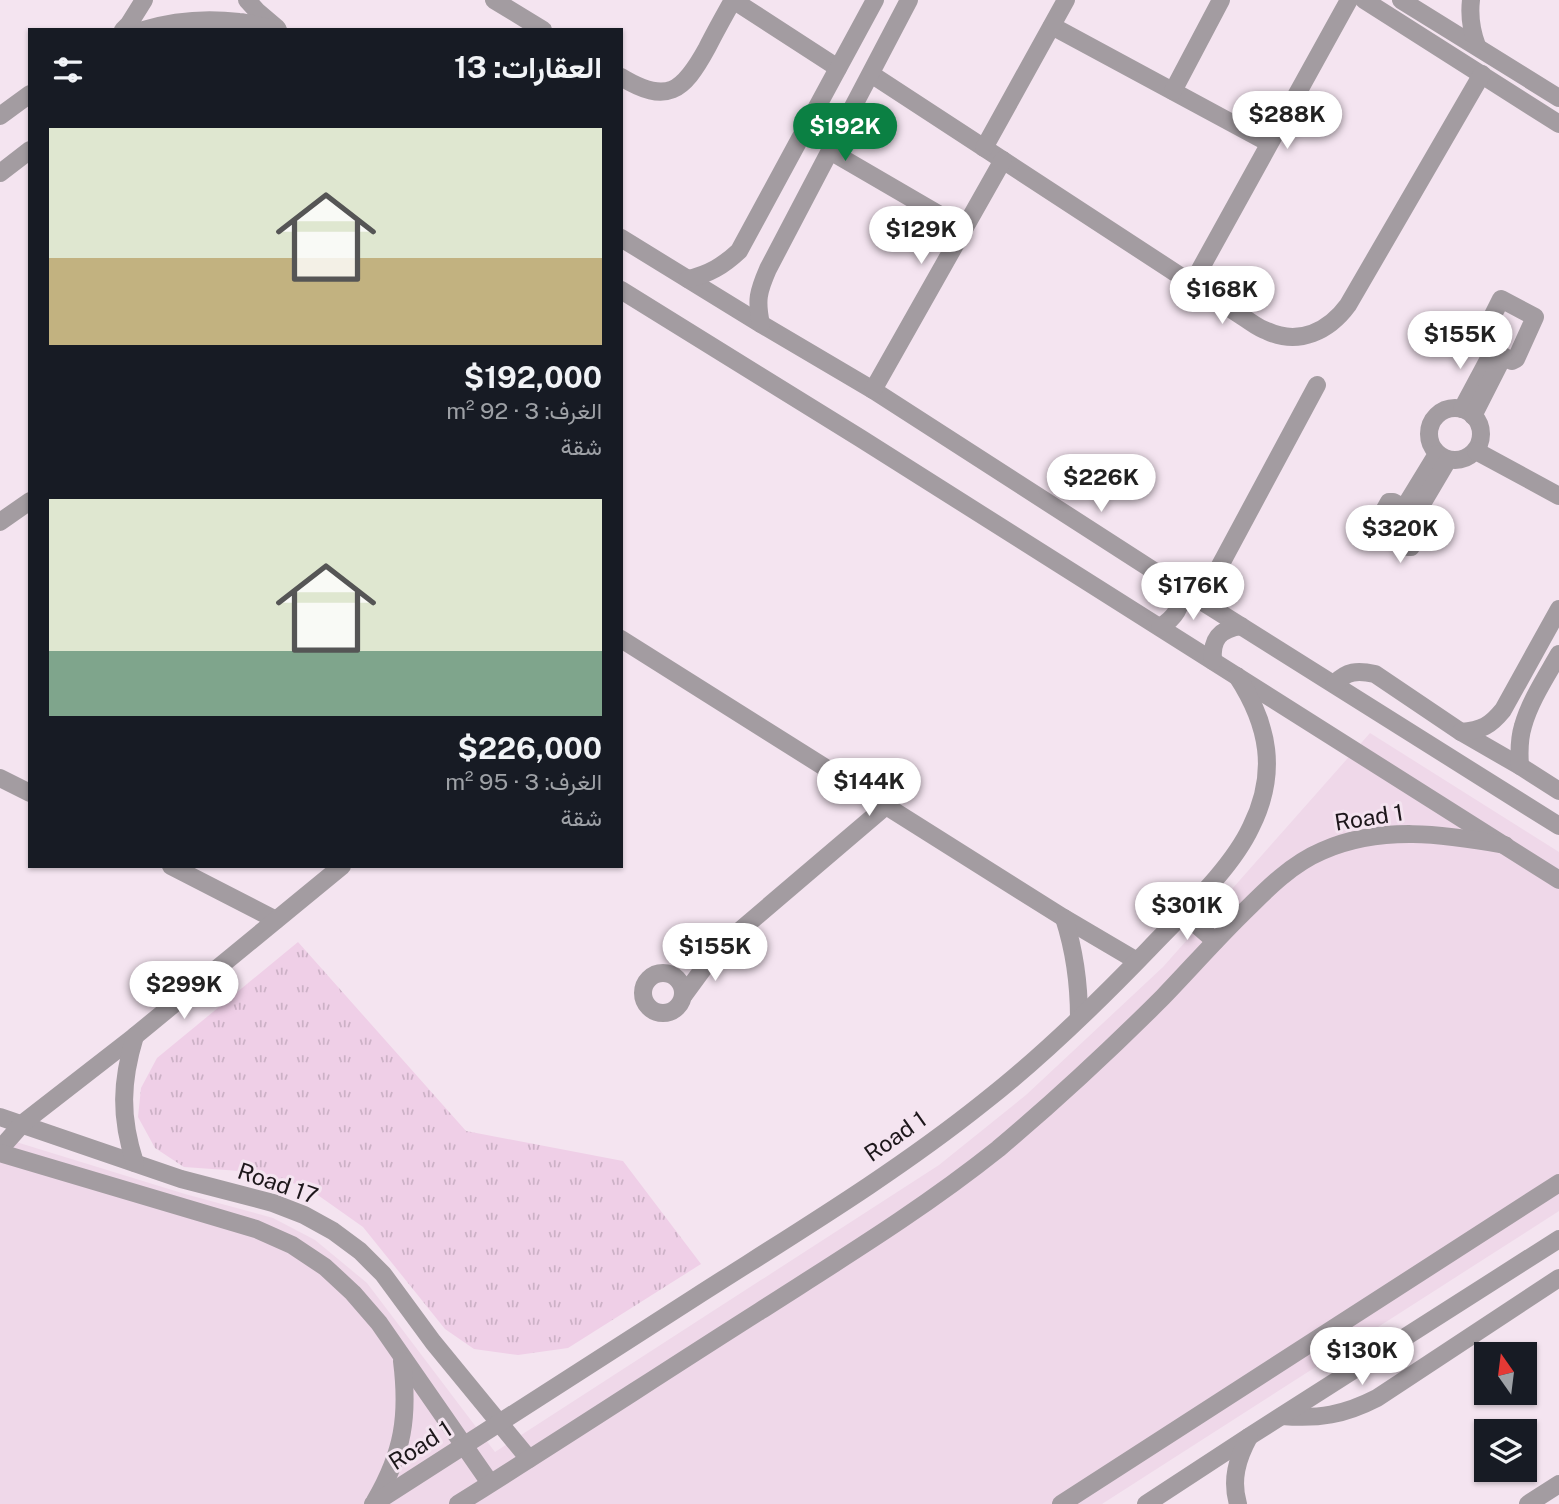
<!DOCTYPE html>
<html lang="ar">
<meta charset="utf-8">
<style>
body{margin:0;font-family:"Public Sans",Vazirmatn,sans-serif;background:#20242c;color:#f1f3f6;direction:rtl;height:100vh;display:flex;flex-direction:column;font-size:26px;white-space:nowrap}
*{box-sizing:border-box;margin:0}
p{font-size:23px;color:#9ea1a6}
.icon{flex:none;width:38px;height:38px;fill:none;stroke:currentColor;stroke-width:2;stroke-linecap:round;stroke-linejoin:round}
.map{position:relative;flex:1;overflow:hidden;direction:ltr}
.details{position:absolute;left:28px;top:28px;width:595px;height:840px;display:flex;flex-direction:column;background:#171b24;border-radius:0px;box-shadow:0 2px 5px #0004;direction:rtl}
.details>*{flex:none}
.needle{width:46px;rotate:346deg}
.buttons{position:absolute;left:1474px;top:1342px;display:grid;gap:14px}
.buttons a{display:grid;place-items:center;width:63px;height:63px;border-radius:0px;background:#171b24;box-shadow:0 2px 5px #0004;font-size:35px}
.price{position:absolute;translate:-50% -60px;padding:0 16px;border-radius:24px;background:#fff;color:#222;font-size:23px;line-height:46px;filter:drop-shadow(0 2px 4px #0008)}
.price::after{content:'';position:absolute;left:50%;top:42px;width:21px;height:16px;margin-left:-10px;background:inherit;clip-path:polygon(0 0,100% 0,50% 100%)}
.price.active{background:#0b8043;color:#fff}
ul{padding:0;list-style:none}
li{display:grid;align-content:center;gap:14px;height:371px;padding:0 21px}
li span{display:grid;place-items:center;height:217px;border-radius:0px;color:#555}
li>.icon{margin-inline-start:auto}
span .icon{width:126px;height:126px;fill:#fffc;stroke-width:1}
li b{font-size:30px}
h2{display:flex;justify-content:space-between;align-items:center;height:84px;padding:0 21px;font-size:30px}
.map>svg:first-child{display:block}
.built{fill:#efd8e9}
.park{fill:url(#park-tufts)}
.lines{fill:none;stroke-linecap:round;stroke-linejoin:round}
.minor{stroke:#a39ca1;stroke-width:18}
.labels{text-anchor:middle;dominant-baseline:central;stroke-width:6;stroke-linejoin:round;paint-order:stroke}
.street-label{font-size:23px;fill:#1d171b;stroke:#f4e4f0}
</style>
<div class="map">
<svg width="1559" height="1504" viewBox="0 0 1559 1504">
<defs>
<pattern id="park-tufts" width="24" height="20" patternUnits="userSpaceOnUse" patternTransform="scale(1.75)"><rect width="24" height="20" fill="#efcfe7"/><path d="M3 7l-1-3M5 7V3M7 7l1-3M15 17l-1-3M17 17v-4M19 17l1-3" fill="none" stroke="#ccb1c6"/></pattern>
</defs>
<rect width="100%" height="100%" fill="#f4e4f0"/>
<polygon class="built" points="1370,733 1559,852 1559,1211 1102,1504 0,1504 0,1137 185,1194 273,1218 315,1240 367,1283 495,1452 939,1165 1026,1095 1163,967"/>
<polygon class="park" points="298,942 466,1131 623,1161 701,1264 568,1348 518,1355 474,1349 445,1329 363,1227 305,1186 240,1171 184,1167 155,1148 138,1117 141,1088 157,1058"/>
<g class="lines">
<g class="minor">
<polyline points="247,0 257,11 277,28"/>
<polyline points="494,0 543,30"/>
<polyline points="1364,0 1559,124"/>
<polyline points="1401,0 1559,98"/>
<path d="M 1471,0 C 1469,17 1471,30 1477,46"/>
<polyline points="1052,26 1269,143"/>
<polyline points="123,30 129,24 144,0"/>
<path d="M 143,30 C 173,21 207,18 239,22 C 252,23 265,27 278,30"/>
<path d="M 871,74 L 1243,317 C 1251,322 1258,328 1267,331 C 1299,346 1329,331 1348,305 L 1482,74"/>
<path d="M 621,77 C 667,105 683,92 707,48 C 715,32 724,16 733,0 L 838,68"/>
<polyline points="1173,91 1221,0"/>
<polyline points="0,116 30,94"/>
<polyline points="984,148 1066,0"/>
<polyline points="830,151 964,229"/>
<polyline points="0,173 30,150"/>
<polyline points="621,238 761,324 873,390 1182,589 1559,826"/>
<path d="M 688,279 C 709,274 723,266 739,251 L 875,0"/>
<polyline points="1192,284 1349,0"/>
<polyline points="621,290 860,438 1559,880"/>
<polygon points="1501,299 1535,317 1516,359 1512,361 1479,343"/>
<path d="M 761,324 C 756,300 758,292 768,269 L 909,0"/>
<polyline points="873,390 1003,160"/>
<circle cx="1455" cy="434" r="26"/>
<polyline points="1462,409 1493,351"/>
<polyline points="1473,416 1503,357"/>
<polyline points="1476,451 1559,496"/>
<polygon points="1389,502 1393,502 1422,518 1424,521 1411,547 1408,547 1377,530 1376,525"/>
<polyline points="1404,508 1437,454"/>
<polyline points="1416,514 1448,460"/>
<polyline points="0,522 30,501"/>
<polyline points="1201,601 1317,385"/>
<path d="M 1160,627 C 1175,618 1182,607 1182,589"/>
<polyline points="621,639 1064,918 1137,961"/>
<path d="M 1213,661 C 1211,639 1220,629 1241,626"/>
<path d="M 1334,684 C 1347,671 1357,670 1375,674 L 1461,732 L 1520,766 L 1559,791"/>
<path d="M 1461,732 C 1482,730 1490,726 1503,710 L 1559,609"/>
<path d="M 1520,766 C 1519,752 1519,739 1523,726 C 1530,701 1546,677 1559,654"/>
<polyline points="0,778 30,793"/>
<polyline points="171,866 276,920"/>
<polyline points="1183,913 1215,941"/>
<path d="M 1064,918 C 1075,952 1079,982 1079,1018"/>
<circle cx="663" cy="993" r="20"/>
<polyline points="684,995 717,950 886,806"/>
<polyline points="0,1117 181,1179 273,1203 304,1215 333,1231 360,1251 383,1274 433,1342 529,1459"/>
<polyline points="0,1149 23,1123 135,1036 342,866"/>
<polyline points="0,1153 256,1229 292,1245 325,1267 353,1293 379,1323 490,1483"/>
<path d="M 135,1163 C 120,1117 121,1082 135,1036"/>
<path d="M 1282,1416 C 1319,1419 1344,1415 1377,1398 L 1559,1278"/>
<path d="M 375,1501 C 403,1453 409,1416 402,1361"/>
<path d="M 373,1504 C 481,1434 589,1365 697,1296 C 794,1234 894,1174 984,1102 C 1043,1056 1097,1003 1149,949 C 1182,914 1231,870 1251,827 C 1278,773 1269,725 1237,676"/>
<path d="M 458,1504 C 559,1441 659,1375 760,1311 C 841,1259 923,1209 998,1149 C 1055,1101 1110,1050 1163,997 C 1188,971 1212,944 1238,918 C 1263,893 1289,865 1322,851 C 1381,825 1444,834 1505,845"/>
<polyline points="1061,1504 1559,1183"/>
<polyline points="1146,1504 1250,1436 1559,1239"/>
<path d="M 1238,1504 C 1231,1480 1237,1459 1249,1437"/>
<polyline points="1528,1504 1559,1484"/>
</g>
</g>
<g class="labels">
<g class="street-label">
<text transform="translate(1369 817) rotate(-9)">Road 1</text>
<text transform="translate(895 1136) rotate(-35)">Road 1</text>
<text transform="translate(278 1183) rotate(19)">Road 17</text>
<text transform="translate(420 1445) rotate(-33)">Road 1</text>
</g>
</g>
</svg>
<div class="buttons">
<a><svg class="needle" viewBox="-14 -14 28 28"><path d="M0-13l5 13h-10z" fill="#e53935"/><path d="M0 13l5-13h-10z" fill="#9ea1a6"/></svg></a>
<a><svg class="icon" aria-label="layers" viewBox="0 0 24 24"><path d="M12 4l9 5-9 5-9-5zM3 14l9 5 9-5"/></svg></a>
</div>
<b class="price" style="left:1287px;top:151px">$288K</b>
<b class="price active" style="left:845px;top:163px">$192K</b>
<b class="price" style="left:921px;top:266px">$129K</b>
<b class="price" style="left:1222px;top:326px">$168K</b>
<b class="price" style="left:1460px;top:371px">$155K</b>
<b class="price" style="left:1101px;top:514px">$226K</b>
<b class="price" style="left:1400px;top:565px">$320K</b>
<b class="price" style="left:1193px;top:622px">$176K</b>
<b class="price" style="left:869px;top:818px">$144K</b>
<b class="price" style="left:1187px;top:942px">$301K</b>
<b class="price" style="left:715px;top:983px">$155K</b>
<b class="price" style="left:184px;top:1021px">$299K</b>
<b class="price" style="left:1362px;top:1387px">$130K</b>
<section class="details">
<h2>العقارات: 13<svg class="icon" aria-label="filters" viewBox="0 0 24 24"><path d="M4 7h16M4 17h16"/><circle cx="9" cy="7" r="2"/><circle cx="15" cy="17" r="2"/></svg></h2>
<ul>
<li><span style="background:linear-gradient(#dfe7d0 60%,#c2b280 0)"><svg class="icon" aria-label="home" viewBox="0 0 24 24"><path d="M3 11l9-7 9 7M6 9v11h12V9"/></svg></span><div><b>$192,000</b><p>الغرف: 3 · 92 m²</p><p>شقة</p></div></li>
<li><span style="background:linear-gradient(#dfe7d0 70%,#7fa58c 0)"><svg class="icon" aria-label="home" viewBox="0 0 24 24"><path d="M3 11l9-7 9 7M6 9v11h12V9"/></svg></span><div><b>$226,000</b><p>الغرف: 3 · 95 m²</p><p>شقة</p></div></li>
</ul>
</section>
</div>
